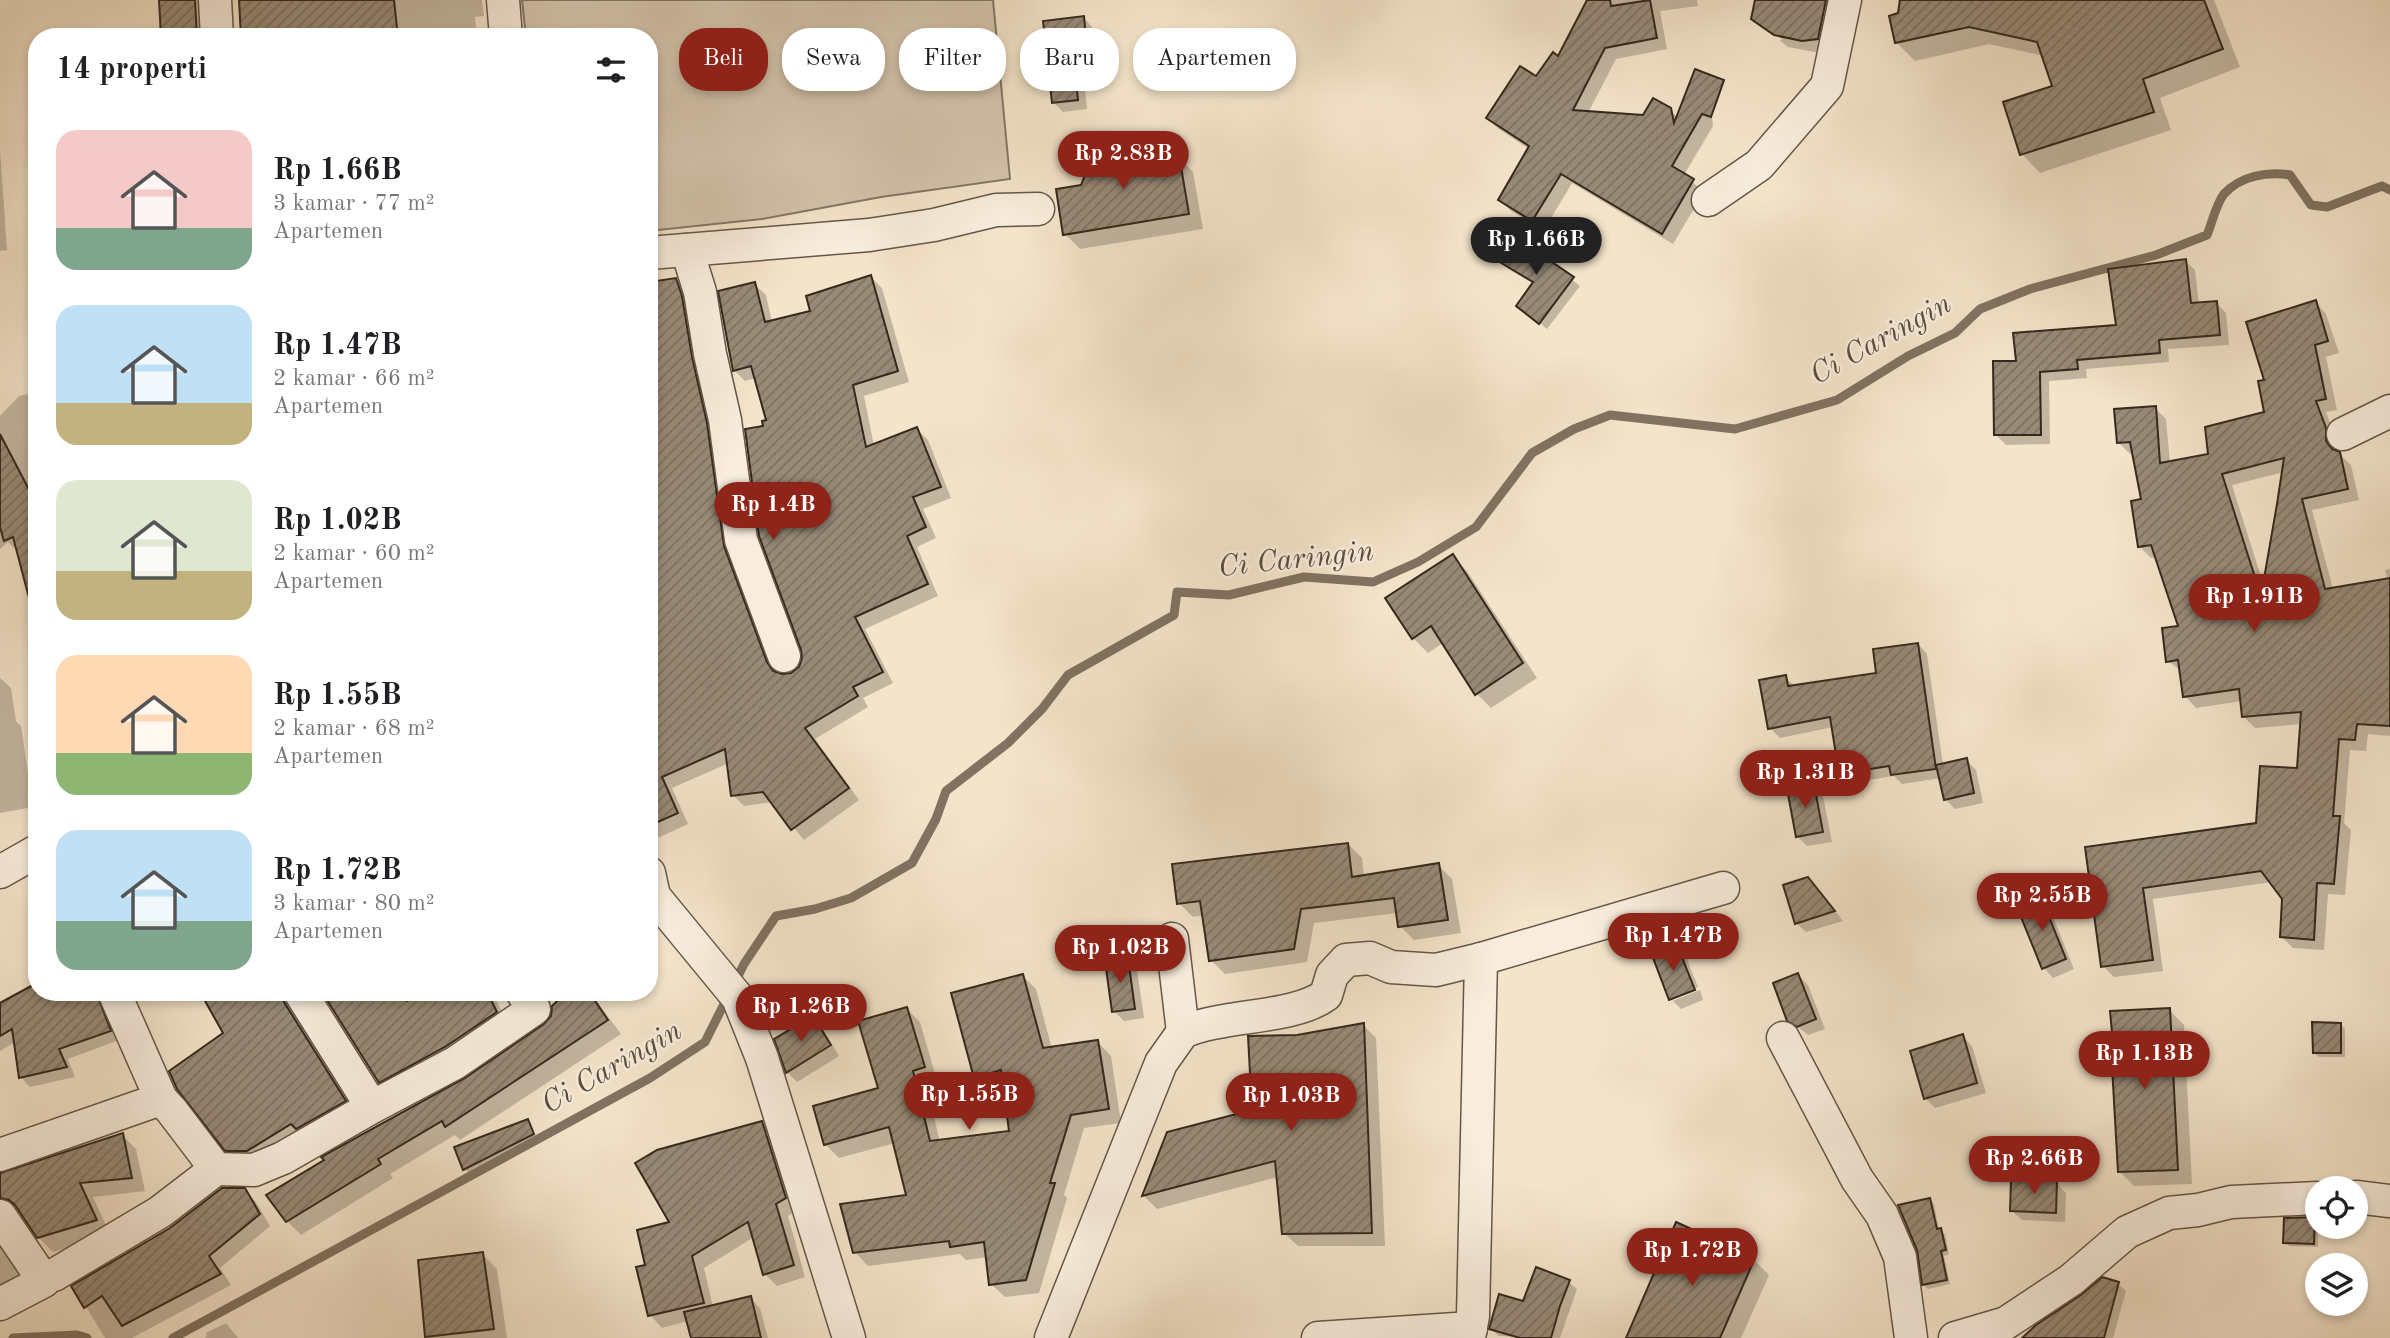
<!DOCTYPE html>
<html lang="id">
<meta charset="utf-8">
<style>
body{margin:0;font-family:"Old Standard TT",serif;background:#f6f6f6;color:#202124;height:100vh;display:flex;flex-direction:column;font-size:26px;white-space:nowrap}
*{box-sizing:border-box;margin:0}
p{font-size:23px;color:#757577}
.icon{flex:none;width:38px;height:38px;fill:none;stroke:currentColor;stroke-width:2;stroke-linecap:round;stroke-linejoin:round}
.map{position:relative;flex:1;overflow:hidden}
.drawer{position:absolute;left:28px;top:28px;width:630px;height:973px;display:flex;flex-direction:column;background:#fff;border-radius:28px;box-shadow:0 4px 10px #0003}
.drawer>*{flex:none}
.top-card{position:absolute;left:679px;top:28px;width:665px;height:63px;display:flex;gap:14px}
.buttons{position:absolute;left:2305px;top:1176px;display:grid;gap:14px}
.buttons a{display:grid;place-items:center;width:63px;height:63px;border-radius:50%;background:#fff;box-shadow:0 4px 10px #0003;font-size:35px}
.price{position:absolute;translate:-50% -60px;padding:0 16px;border-radius:24px;background:#8f2418;color:#fff;font-size:23px;line-height:46px;filter:drop-shadow(0 2px 4px #0008)}
.price::after{content:'';position:absolute;left:50%;top:42px;width:21px;height:16px;margin-left:-10px;background:inherit;clip-path:polygon(0 0,100% 0,50% 100%)}
.price.current{background:#222;color:#fff}
ul{padding:0;list-style:none}
li{display:flex;align-items:center;gap:21px;height:175px;padding:0 28px}
li span{display:grid;place-items:center;flex:none;width:196px;height:140px;border-radius:21px;color:#555}
li>.icon{margin-inline-start:auto}
span .icon{width:84px;height:84px;fill:#fffc;stroke-width:1}
li b{font-size:30px}
h2{display:flex;justify-content:space-between;align-items:center;height:84px;padding:0 28px;font-size:30px}
.tag{padding:0 24px;border-radius:28px;background:#fff;box-shadow:0 4px 10px #0003;font-size:24px;line-height:63px}
.tag.current{background:#8f2418;color:#fff}
.map>svg:first-child{display:block}
.garden{fill:#d4c4ad;stroke:#847665;stroke-width:2}
.shadow{fill:#0003;fill-rule:evenodd}
.lines{fill:none;stroke-linecap:round;stroke-linejoin:round}
.stream{stroke:#817261;stroke-width:9}
.building{fill:url(#building-hatch);stroke:#35281d;stroke-width:2;fill-rule:evenodd}
.minor-casing{stroke:#655748;stroke-width:35}
.minor{stroke:#f8eddd;stroke-width:32}
.labels{text-anchor:middle;dominant-baseline:central;stroke-width:5;stroke-linejoin:round;paint-order:stroke}
.water-label{font-size:30px;font-style:italic;fill:#5b4d3f;stroke:#f8eddd}
</style>
<div class="map">
<svg width="2390" height="1338" viewBox="0 0 2390 1338">
<defs>
<pattern id="building-hatch" width="6" height="6" patternUnits="userSpaceOnUse" patternTransform="scale(1.75)"><rect width="6" height="6" fill="#988a77"/><path d="M-1 1l2-2M0 6l6-6M5 7l2-2" fill="none" stroke="#7d7161"/></pattern>
</defs>
<rect width="100%" height="100%" fill="#f4e4ca"/>
<filter id="stains"><feTurbulence type="fractalNoise" baseFrequency=".00286" numOctaves="4"/><feColorMatrix values="0 0 0 0 .2 0 0 0 0 .09 0 0 0 0 .02 0 0 0 .5 -.17"/></filter>
<radialGradient id="worn" r=".72"><stop offset=".6" stop-color="#630" stop-opacity="0"/><stop offset="1" stop-color="#630" stop-opacity=".3"/></radialGradient>
<polygon class="garden" points="522,0 993,0 1010,179 881,197 762,219 649,231 649,37 526,37"/>
<g class="shadow">
<polygon points="161,0 205,0 207,37 163,37"/>
<polygon points="241,0 482,0 484,16 475,17 477,37 242,37"/>
<polygon points="1587,0 1697,0 1698,6 1660,11 1667,49 1616,59 1588,113 1644,117 1670,110 1678,118 1697,68 1707,78 1713,126 1684,175 1704,192 1673,244 1572,183 1544,230 1511,211 1500,200 1529,149 1499,129 1488,118 1559,59"/>
<polygon points="1757,0 1843,0 1830,50 1815,52 1788,47 1780,41 1782,39 1763,25 1763,29 1753,19"/>
<polygon points="1898,0 2214,0 2240,67 2160,98 2171,130 2040,173 2022,154 2054,87 2044,56 1989,44 1915,61 1897,43 1891,17 1899,15"/>
<polygon points="1084,18 1093,28 1095,48 1081,49 1087,109 1063,112 1053,102 1045,23"/>
<polygon points="0,149 7,250 0,251"/>
<polygon points="1179,157 1193,172 1203,229 1080,249 1065,234 1082,186"/>
<polygon points="1547,255 1554,262 1553,265 1580,286 1547,329 1518,306 1534,284 1507,268 1500,261"/>
<polygon points="2185,261 2195,270 2199,304 2216,303 2226,313 2229,345 2168,349 2169,362 2086,369 2087,378 2049,381 2050,444 2006,445 1996,435 2017,362 2118,326"/>
<polygon points="871,277 882,288 909,382 864,396 874,446 917,429 928,440 951,498 923,509 936,538 917,547 938,596 865,629 893,683 863,698 868,707 815,739 859,800 804,840 773,802 744,806 733,795 729,763 672,788 688,824 649,842 649,635 676,280 687,291 734,559 777,674 792,675 800,668 804,659 765,427 768,422 756,378 745,381 734,370 754,284 766,295 772,322 812,312"/>
<path d="M 2315,302 L 2326,314 L 2339,353 L 2326,357 L 2337,410 L 2326,412 L 2337,441 L 2337,452 L 2351,465 L 2359,500 L 2312,510 L 2333,589 L 2388,581 L 2385,570 L 2390,569 L 2390,736 L 2368,734 L 2366,751 L 2350,750 L 2344,823 L 2351,830 L 2345,895 L 2328,894 L 2324,950 L 2293,948 L 2282,937 L 2284,898 L 2272,882 L 2153,899 L 2163,971 L 2114,977 L 2103,966 L 2087,849 L 2258,825 L 2298,770 L 2301,724 L 2255,728 L 2244,717 L 2242,701 L 2196,708 L 2185,696 L 2182,672 L 2168,661 L 2181,627 L 2157,557 L 2151,558 L 2140,547 L 2143,501 L 2134,453 L 2130,454 L 2118,442 L 2155,408 L 2166,419 L 2170,463 L 2210,456 L 2266,414 L 2266,381 ZM 2284,472 L 2264,586 L 2232,485 Z"/>
<polygon points="37,392 36,591 18,549 16,550 8,542 0,549 0,416 19,396"/>
<polygon points="1452,556 1467,571 1537,678 1491,708 1476,693 1443,643 1428,653 1413,638"/>
<polygon points="1918,644 1927,654 1943,765 1966,760 1976,770 1983,803 1955,809 1945,799 1941,778 1902,784 1894,776 1850,783 1840,773 1833,727 1780,738 1770,728 1785,677 1795,687 1878,675"/>
<polygon points="0,678 11,688 16,721 21,726 33,807 0,813"/>
<polygon points="1813,786 1823,796 1832,842 1807,846 1798,837"/>
<polygon points="1348,844 1362,858 1364,877 1438,865 1452,879 1461,933 1414,940 1400,926 1398,913 1314,923 1307,962 1225,974 1211,960 1204,915 1193,917 1179,903"/>
<polygon points="1808,879 1818,889 1843,921 1806,932 1796,923"/>
<polygon points="2041,899 2050,909 2074,969 2053,978 2044,968"/>
<polygon points="1677,947 1686,957 1698,987 1673,997 1673,1001 1700,990 1703,1000 1681,1009 1671,999 1654,956"/>
<polygon points="1128,960 1137,970 1144,1018 1124,1021 1114,1011"/>
<polygon points="1798,975 1808,985 1825,1029 1808,1035 1789,1020"/>
<polygon points="1023,976 1036,989 1052,1049 1098,1042 1111,1056 1121,1123 1084,1128 1064,1195 1067,1198 1039,1293 1005,1297 991,1284 988,1257 966,1260 960,1254 868,1266 855,1252 908,1197 895,1143 839,1158 825,1144 881,1089 906,1008 920,1022 937,1081 926,1084 940,1142 1011,1132 1005,1086 989,1090 975,1077"/>
<polygon points="33,987 37,989 37,992 105,992 119,1040 68,1059 75,1077 30,1087 21,1077 15,1042 0,1051 0,1005"/>
<polygon points="206,992 286,992 294,1003 296,1015 357,1113 239,1162 227,1150 225,1034"/>
<polygon points="335,992 414,992 417,997 425,992 492,992 509,1026 393,1095 380,1082"/>
<polygon points="570,992 590,992 621,1034 460,1140 455,1135 390,1174 393,1178 301,1235 287,1221 466,1080 546,1025"/>
<polygon points="2169,1010 2184,1025 2192,1184 2134,1186 2119,1171"/>
<polygon points="812,1018 822,1028 839,1056 797,1082 787,1072"/>
<polygon points="1363,1025 1376,1038 1385,1246 1298,1246 1284,1233 1278,1177 1157,1209 1144,1196 1169,1134 1254,1112 1297,1037"/>
<polygon points="2341,1025 2345,1029 2345,1057 2319,1057 2314,1053"/>
<polygon points="1962,1036 1972,1046 1986,1093 1935,1108 1925,1098"/>
<polygon points="527,1121 537,1139 469,1173 465,1169"/>
<polygon points="762,1123 774,1135 797,1210 788,1216 805,1277 777,1286 765,1274 754,1237 704,1268 713,1307 750,1298 760,1308 768,1338 693,1338 688,1321 662,1328 650,1315 647,1266 672,1223"/>
<polygon points="122,1135 136,1149 145,1191 93,1197 110,1234 53,1252 38,1237 22,1213 13,1211 0,1220 0,1174"/>
<polygon points="2056,1183 2066,1193 2065,1222 2022,1220 2012,1211"/>
<polygon points="244,1190 256,1202 270,1226 220,1268 231,1285 132,1338 105,1338 74,1287"/>
<polygon points="1930,1200 1934,1204 1939,1230 1945,1234 1949,1254 1944,1256 1950,1284 1928,1289 1924,1285 1919,1250"/>
<polygon points="2314,1218 2318,1227 2318,1247 2289,1246 2285,1242"/>
<polygon points="0,1245 24,1279 0,1291"/>
<polygon points="482,1254 497,1269 507,1338 429,1338 427,1337"/>
<polygon points="1754,1260 1769,1275 1741,1338 1628,1338"/>
<polygon points="1537,1269 1569,1282 1577,1289 1560,1338 1499,1336 1491,1329 1524,1303"/>
<polygon points="2118,1284 2126,1291 2113,1338 2025,1338"/>
<polygon points="226,1323 238,1338 205,1338 207,1336 206,1333"/>
</g>
<g class="lines">
<g class="stream">
<path d="M 734,984 L 744,964 L 776,916 L 815,909 L 851,898 L 912,863 L 936,819 L 946,791 L 1008,743 L 1042,709 L 1068,675 L 1174,615 L 1177,592 L 1229,595 L 1304,577 L 1373,582 L 1418,562 L 1476,527 L 1532,453 L 1574,429 L 1610,415 L 1735,429 L 1837,400 L 1908,356 L 1955,333 L 1980,309 L 2030,289 L 2156,255 L 2207,235 C 2212,223 2216,204 2224,194 C 2240,176 2268,171 2290,175 L 2311,205 L 2327,207 L 2382,186 L 2390,190"/>
<polyline points="13,1338 77,1335 87,1338"/>
<polyline points="173,1338 650,1078 705,1042 728,996"/>
</g>
</g>
<g class="building">
<polygon points="159,0 195,0 197,37 161,37"/>
<polygon points="239,0 394,0 398,37 241,37"/>
<polygon points="1587,0 1610,0 1611,6 1650,0 1657,38 1605,48 1573,110 1643,115 1653,98 1671,108 1674,123 1695,69 1724,80 1711,117 1702,114 1672,166 1694,179 1662,234 1561,174 1532,221 1498,200 1529,146 1486,118 1520,66 1536,76 1553,52 1558,56"/>
<polygon points="1755,0 1826,0 1818,39 1802,41 1774,35 1751,19"/>
<polygon points="1900,0 2204,0 2223,49 2143,79 2154,112 2020,155 2003,102 2052,86 2037,42 1969,27 1895,43 1889,16 1898,13"/>
<polygon points="1084,16 1086,39 1072,40 1078,100 1052,103 1043,21"/>
<polygon points="1100,138 1153,159 1179,155 1189,214 1063,235 1056,189 1081,185"/>
<polygon points="1514,233 1548,254 1546,258 1574,277 1539,324 1516,306 1533,282 1498,261"/>
<polygon points="2186,259 2191,303 2217,301 2220,335 2159,340 2160,353 2077,360 2078,369 2040,372 2041,435 1994,435 1993,361 2016,361 2013,333 2116,325 2108,269"/>
<polygon points="871,275 898,371 853,385 866,447 917,427 941,487 913,497 926,527 907,536 928,584 855,617 883,672 853,687 858,696 805,728 849,788 791,830 763,792 731,796 725,749 662,777 678,813 649,826 649,544 654,542 649,497 649,282 676,278 682,296 692,357 707,423 724,546 767,662 773,671 782,674 791,673 799,667 802,658 801,650 759,536 745,429 763,426 762,421 766,420 751,366 733,371 718,291 755,282 765,322 810,311 806,296"/>
<path d="M 2316,300 L 2328,341 L 2315,345 L 2326,399 L 2316,401 L 2326,428 L 2326,441 L 2332,449 L 2340,452 L 2348,489 L 2302,499 L 2325,589 L 2390,578 L 2390,726 L 2357,724 L 2355,740 L 2339,739 L 2333,816 L 2340,816 L 2334,884 L 2317,883 L 2314,940 L 2280,937 L 2282,899 L 2261,871 L 2143,888 L 2153,960 L 2101,967 L 2085,847 L 2256,823 L 2260,766 L 2297,768 L 2301,712 L 2242,717 L 2239,689 L 2183,697 L 2178,660 L 2166,662 L 2162,628 L 2178,626 L 2151,545 L 2138,547 L 2131,501 L 2141,499 L 2130,442 L 2117,443 L 2114,409 L 2156,406 L 2160,463 L 2208,454 L 2205,427 L 2264,412 L 2258,381 L 2264,380 L 2246,322 ZM 2284,458 L 2277,504 L 2261,596 L 2222,474 Z"/>
<polygon points="0,434 37,505 37,597 29,598 13,537 4,541 0,527"/>
<polygon points="1453,554 1523,663 1475,695 1431,626 1412,639 1385,598"/>
<polygon points="1918,643 1936,769 1891,775 1889,766 1839,774 1830,717 1768,729 1759,680 1786,675 1788,686 1876,673 1873,649"/>
<polygon points="1967,758 1974,793 1944,800 1936,765"/>
<polygon points="1814,784 1823,832 1796,837 1787,789"/>
<polygon points="1348,843 1352,877 1439,863 1448,920 1398,927 1394,898 1301,909 1294,949 1209,961 1200,901 1177,904 1172,864"/>
<polygon points="1808,877 1835,911 1795,924 1783,885"/>
<polygon points="2041,897 2066,959 2042,969 2017,907"/>
<polygon points="1677,945 1695,990 1669,1000 1652,955"/>
<polygon points="1128,958 1135,1009 1112,1012 1105,961"/>
<polygon points="1798,973 1816,1019 1797,1027 1787,1021 1773,983"/>
<polygon points="1023,974 1043,1048 1098,1040 1109,1109 1071,1115 1050,1183 1055,1183 1026,1280 989,1285 984,1242 950,1247 949,1241 853,1253 840,1204 906,1195 889,1127 824,1145 813,1106 878,1088 858,1021 907,1007 925,1067 913,1071 930,1141 1009,1131 1001,1070 974,1078 951,993"/>
<polygon points="33,985 36,992 96,992 111,1031 59,1049 67,1067 19,1078 12,1029 0,1036 0,1003"/>
<polygon points="200,992 282,992 284,1002 346,1101 296,1129 291,1124 247,1151 225,1151 177,1089 169,1071 223,1033"/>
<polygon points="322,992 401,992 407,1001 422,992 487,992 497,1012 445,1047 379,1083"/>
<polygon points="567,992 589,992 608,1020 445,1127 442,1121 378,1159 381,1164 286,1222 266,1195 324,1160 321,1157 465,1078 544,1024 551,1016 552,1006"/>
<polygon points="2170,1008 2178,1170 2118,1172 2112,1066 2115,1065 2110,1011"/>
<polygon points="813,1016 831,1045 786,1073 774,1039"/>
<polygon points="2312,1022 2341,1023 2341,1053 2313,1053"/>
<polygon points="1364,1023 1372,1233 1282,1234 1275,1161 1142,1196 1167,1132 1252,1110 1248,1036 1297,1035"/>
<polygon points="1963,1034 1977,1083 1924,1099 1910,1051"/>
<polygon points="528,1119 534,1134 463,1170 454,1147"/>
<polygon points="762,1121 786,1198 776,1204 794,1265 763,1275 748,1222 692,1256 704,1303 648,1316 636,1267 645,1265 637,1230 669,1222 635,1163 657,1150"/>
<polygon points="123,1133 132,1178 80,1183 97,1220 37,1238 15,1205 9,1200 0,1198 0,1173"/>
<polygon points="2011,1180 2057,1181 2056,1213 2010,1211"/>
<polygon points="222,1188 245,1188 260,1214 209,1256 221,1274 122,1326 102,1296 84,1308 71,1286 170,1228"/>
<polygon points="1930,1198 1937,1229 1941,1228 1946,1250 1941,1251 1947,1280 1922,1285 1917,1250 1898,1205"/>
<polygon points="2315,1217 2314,1244 2283,1243 2284,1218"/>
<polygon points="1676,1222 1755,1258 1720,1338 1626,1338"/>
<polygon points="483,1252 494,1329 425,1337 418,1260"/>
<polygon points="1536,1267 1570,1280 1560,1306 1551,1338 1520,1338 1489,1329 1499,1294 1523,1301"/>
<polygon points="2102,1277 2119,1282 2104,1338 2022,1338 2036,1325 2081,1295"/>
<polygon points="751,1296 761,1338 691,1338 684,1312"/>
</g>
<g class="lines">
<defs>
<g id="minor">
<polyline points="215,0 217,37"/>
<polyline points="503,0 506,37"/>
<polyline points="1708,200 1759,165 1827,86 1845,0"/>
<polyline points="687,250 700,292 710,354 725,420 741,540 784,656"/>
<polyline points="649,253 869,235 934,225 996,210 1038,209"/>
<polyline points="2343,434 2390,411"/>
<polyline points="0,872 37,851"/>
<polyline points="649,873 654,896 738,998 762,1058 849,1338"/>
<polyline points="1172,939 1183,1032"/>
<polyline points="114,992 161,1099"/>
<polyline points="300,992 372,1107"/>
<polyline points="1783,1038 1857,1179 1882,1215 1900,1257 1911,1338"/>
<polyline points="0,1155 161,1099 172,1111 216,1169 254,1170 283,1158 372,1107 455,1063 534,1009 522,992"/>
<polyline points="2356,1197 2390,1201"/>
<polyline points="0,1216 44,1281 0,1304"/>
<polyline points="54,1275 160,1212 216,1169"/>
<path d="M 1051,1338 L 1161,1063 L 1183,1032 C 1224,1014 1294,1019 1326,995 L 1332,975 L 1346,960 L 1370,958 L 1391,967 L 1436,970 L 1481,959 L 1723,888"/>
<polyline points="1318,1338 1471,1328"/>
<polyline points="1469,1338 1473,1316 1481,959"/>
<polyline points="1955,1338 2006,1323 2071,1280 2127,1232 2169,1213 2198,1210 2231,1202 2317,1198"/>
</g>
</defs>
<use href="#minor" class="minor-casing"/>
<use href="#minor" class="minor"/>
</g>
<g class="labels">
<g class="water-label">
<text transform="translate(1881 340) rotate(-29)">Ci Caringin</text>
<text transform="translate(1296 560) rotate(-6)">Ci Caringin</text>
<text transform="translate(612 1068) rotate(-30)">Ci Caringin</text>
</g>
</g>
<rect width="100%" height="100%" filter="url(#stains)"/>
<rect width="100%" height="100%" fill="url(#worn)"/>
</svg>
<div class="buttons">
<a><svg class="icon" aria-label="locate" viewBox="0 0 24 24"><circle cx="12" cy="12" r="6"/><path d="M12 2v4M12 18v4M2 12h4M18 12h4"/></svg></a>
<a><svg class="icon" aria-label="layers" viewBox="0 0 24 24"><path d="M12 4l9 5-9 5-9-5zM3 14l9 5 9-5"/></svg></a>
</div>
<b class="price" style="left:1123px;top:191px">Rp 2.83B</b>
<b class="price current" style="left:1536px;top:277px">Rp 1.66B</b>
<b class="price" style="left:773px;top:542px">Rp 1.4B</b>
<b class="price" style="left:2254px;top:634px">Rp 1.91B</b>
<b class="price" style="left:1805px;top:810px">Rp 1.31B</b>
<b class="price" style="left:2042px;top:933px">Rp 2.55B</b>
<b class="price" style="left:1673px;top:973px">Rp 1.47B</b>
<b class="price" style="left:1120px;top:985px">Rp 1.02B</b>
<b class="price" style="left:801px;top:1044px">Rp 1.26B</b>
<b class="price" style="left:2144px;top:1091px">Rp 1.13B</b>
<b class="price" style="left:969px;top:1132px">Rp 1.55B</b>
<b class="price" style="left:1291px;top:1133px">Rp 1.03B</b>
<b class="price" style="left:2034px;top:1196px">Rp 2.66B</b>
<b class="price" style="left:1692px;top:1288px">Rp 1.72B</b>
<div class="top-card">
<a class="tag current">Beli</a>
<a class="tag">Sewa</a>
<a class="tag">Filter</a>
<a class="tag">Baru</a>
<a class="tag">Apartemen</a>
</div>
<section class="drawer">
<h2>14 properti<svg class="icon" aria-label="filters" viewBox="0 0 24 24"><path d="M4 7h16M4 17h16"/><circle cx="9" cy="7" r="2"/><circle cx="15" cy="17" r="2"/></svg></h2>
<ul>
<li><span style="background:linear-gradient(#f6c9c9 70%,#7fa58c 0)"><svg class="icon" aria-label="home" viewBox="0 0 24 24"><path d="M3 11l9-7 9 7M6 9v11h12V9"/></svg></span><div><b>Rp 1.66B</b><p>3 kamar · 77 m²</p><p>Apartemen</p></div></li>
<li><span style="background:linear-gradient(#bfe0f5 70%,#c2b280 0)"><svg class="icon" aria-label="home" viewBox="0 0 24 24"><path d="M3 11l9-7 9 7M6 9v11h12V9"/></svg></span><div><b>Rp 1.47B</b><p>2 kamar · 66 m²</p><p>Apartemen</p></div></li>
<li><span style="background:linear-gradient(#dfe7d0 65%,#c2b280 0)"><svg class="icon" aria-label="home" viewBox="0 0 24 24"><path d="M3 11l9-7 9 7M6 9v11h12V9"/></svg></span><div><b>Rp 1.02B</b><p>2 kamar · 60 m²</p><p>Apartemen</p></div></li>
<li><span style="background:linear-gradient(#ffd9b3 70%,#8fb573 0)"><svg class="icon" aria-label="home" viewBox="0 0 24 24"><path d="M3 11l9-7 9 7M6 9v11h12V9"/></svg></span><div><b>Rp 1.55B</b><p>2 kamar · 68 m²</p><p>Apartemen</p></div></li>
<li><span style="background:linear-gradient(#bfe0f5 65%,#7fa58c 0)"><svg class="icon" aria-label="home" viewBox="0 0 24 24"><path d="M3 11l9-7 9 7M6 9v11h12V9"/></svg></span><div><b>Rp 1.72B</b><p>3 kamar · 80 m²</p><p>Apartemen</p></div></li>
</ul>
</section>
</div>
